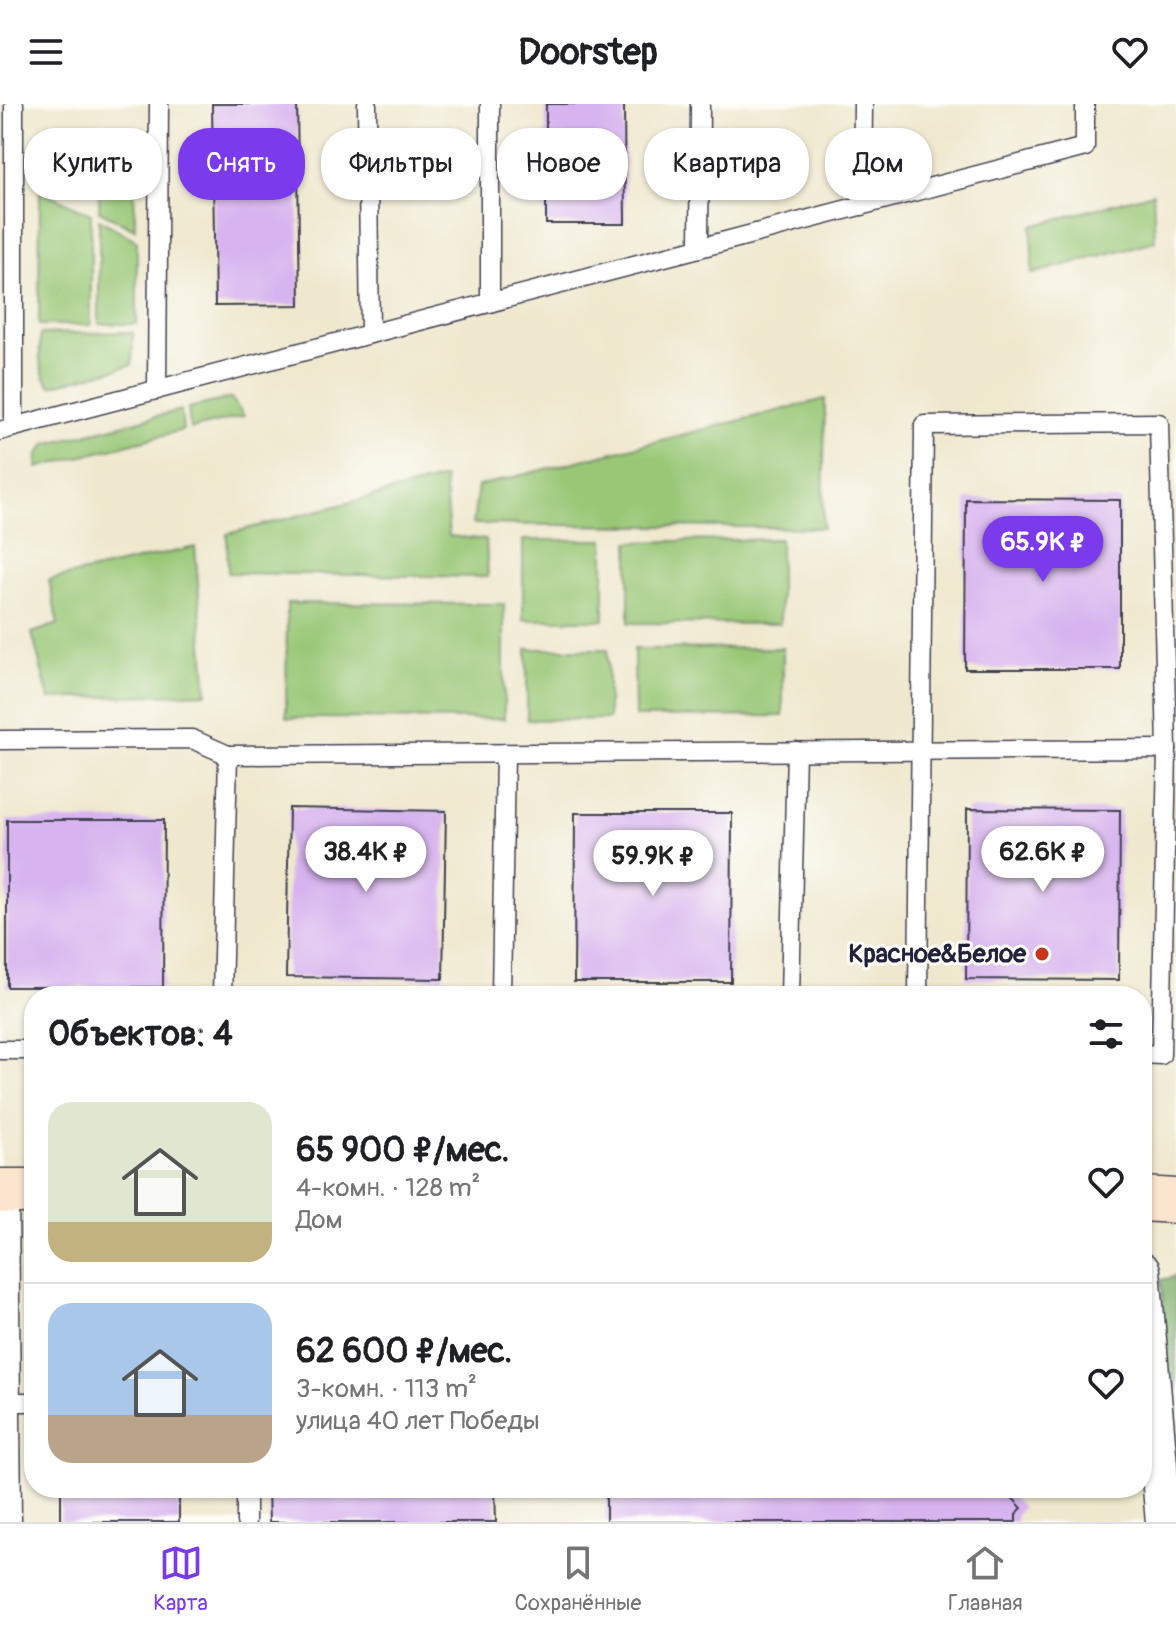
<!DOCTYPE html>
<html lang="ru">
<meta charset="utf-8">
<style>
body{margin:0;font-family:Pangolin,sans-serif;background:#f6f6f6;color:#202124;height:100vh;display:flex;flex-direction:column;font-size:30px;white-space:nowrap}
*{box-sizing:border-box;margin:0}
p{font-size:26px;color:#757577}
.icon{flex:none;width:44px;height:44px;fill:none;stroke:currentColor;stroke-width:2;stroke-linecap:round;stroke-linejoin:round}
.map{position:relative;flex:1;overflow:hidden}
.sheet{position:absolute;left:24px;top:882px;width:1128px;height:512px;display:flex;flex-direction:column;background:#fff;border-radius:32px;box-shadow:0 2px 6px #0004}
.sheet>*{flex:none}
.guide{position:absolute;left:24px;top:24px;width:1128px;height:72px;display:flex;gap:16px}
.price{position:absolute;translate:-50% -68px;padding:0 18px;border-radius:28px;background:#fff;color:#222;font-size:26px;line-height:52px;filter:drop-shadow(0 2px 4px #0008)}
.price::after{content:'';position:absolute;left:50%;top:48px;width:24px;height:18px;margin-left:-12px;background:inherit;clip-path:polygon(0 0,100% 0,50% 100%)}
.price.selected{background:#7c3aed;color:#fff}
ul{padding:0;list-style:none}
li{display:flex;align-items:center;gap:24px;height:200px;padding:0 24px}
li+li{border-top:2px solid #e0e0e0}
li span{display:grid;place-items:center;flex:none;width:224px;height:160px;border-radius:24px;color:#555}
li>.icon{margin-inline-start:auto}
span .icon{width:96px;height:96px;fill:#fffc;stroke-width:1}
li b{font-size:34px}
h2{display:flex;justify-content:space-between;align-items:center;height:96px;padding:0 24px;font-size:34px}
.pill{padding:0 28px;border-radius:32px;background:#fff;box-shadow:0 2px 6px #0004;font-size:28px;line-height:72px}
.pill.selected{background:#7c3aed;color:#fff}
header{display:flex;justify-content:space-between;align-items:center;height:104px;padding:0 24px;background:#fff;font-size:36px;font-weight:700}
.tabs{display:flex;justify-content:space-around;align-items:center;height:112px;border-top:2px solid #e0e0e0;background:#fff;font-size:22px;color:#757577}
.tabs a{display:grid;justify-items:center;gap:4px}
.tabs .selected{color:#7c3aed}
.map>svg:first-child{display:block}
.green{fill:#99c776;stroke:#5e7458;stroke-width:2}
.forest{fill:#7aac67;stroke:#4e6751;stroke-width:2}
.building{fill:#d7b3ef}
.lines{fill:none;stroke-linecap:round;stroke-linejoin:round}
.lane-casing{stroke:#414051;stroke-width:21}
.street-casing{stroke:#414051;stroke-width:39}
.secondary-casing{stroke:#414051;stroke-width:47}
.lane{stroke:#fff;stroke-width:18}
.street{stroke:#fff;stroke-width:36}
.secondary{stroke:#fce5cf;stroke-width:44}
.poi-dot{fill:#c8321e;stroke:#fdfcf7;stroke-width:3}
.labels{text-anchor:middle;dominant-baseline:central;stroke-width:6;stroke-linejoin:round;paint-order:stroke}
.poi-label{font-size:26px;font-weight:bold;fill:#22223b;stroke:#fdfcf7;text-anchor:end}
</style>
<header><svg class="icon" aria-label="menu" viewBox="0 0 24 24"><path d="M4 6h16M4 12h16M4 18h16"/></svg>Doorstep<svg class="icon" aria-label="heart" viewBox="0 0 24 24"><path d="M12 20l-8-8c-3-5 5-10 8-4 3-6 11-1 8 4z"/></svg></header>
<div class="map">
<svg width="1176" height="1418" viewBox="0 0 1176 1418">
<rect width="100%" height="100%" fill="#fdfcf7"/>
<filter id="ink" filterUnits="userSpaceOnUse"><feTurbulence type="fractalNoise" baseFrequency=".0125" numOctaves="2"/><feDisplacementMap in="SourceGraphic" scale="16" xChannelSelector="R" yChannelSelector="G"/><feConvolveMatrix kernelMatrix="1 2 1 2 8 2 1 2 1" color-interpolation-filters="sRGB"/></filter>
<filter id="wash" filterUnits="userSpaceOnUse"><feTurbulence type="fractalNoise" baseFrequency=".006" numOctaves="4" result="noise"/><feDisplacementMap in="SourceGraphic" scale="32" xChannelSelector="R" yChannelSelector="G"/><feGaussianBlur stdDeviation="1.8" result="paint"/><feColorMatrix in="noise" values="0 0 0 0 0 0 0 0 0 0 0 0 0 0 0 0 0 1.4 0 .05"/><feComposite in="paint" operator="in"/></filter>
<g filter="url(#wash)">
<rect width="100%" height="100%" fill="#efe8ce"/>
<g class="green">
<polygon points="99,68 134,68 135,125 99,107"/>
<polygon points="40,86 91,110 91,221 39,221"/>
<polygon points="1153,89 1155,137 1032,170 1032,122"/>
<polygon points="99,115 137,137 137,220 99,220"/>
<path d="M 133,228 L 132,261 L 51,282 C 37,268 40,248 40,230 Z"/>
<polygon points="231,294 244,312 190,325 188,304"/>
<polygon points="825,295 823,424 473,420 478,382"/>
<polygon points="181,306 183,326 37,364 38,351 46,340"/>
<polygon points="444,374 449,432 486,436 488,473 228,469 227,430"/>
<polygon points="780,435 780,520 629,519 629,438"/>
<rect x="523" y="436" width="81" height="80"/>
<polygon points="195,443 207,589 49,595 32,529 58,520 49,476"/>
<polygon points="287,499 504,500 504,615 286,614"/>
<polygon points="783,544 783,612 635,613 634,545"/>
<polygon points="608,545 608,615 527,616 527,545"/>
</g>
<polygon class="forest" points="1176,1172 1176,1367 1161,1176"/>
<g id="blocks">
<g class="building">
<polygon points="212,0 297,0 300,201 215,202"/>
<polygon points="546,0 624,0 625,120 546,120"/>
<polygon points="966,395 1120,396 1120,565 965,565"/>
<polygon points="289,704 446,707 443,875 286,873"/>
<polygon points="967,705 1120,706 1119,876 966,875"/>
<polygon points="575,709 732,709 731,878 574,878"/>
<polygon points="7,716 164,716 163,883 7,883"/>
<rect x="61" y="1384" width="118" height="34"/>
<polygon points="268,1384 495,1384 496,1418 269,1418"/>
<polygon points="606,1384 1003,1384 1022,1404 1016,1410 1016,1418 606,1418"/>
</g>
</g>
</g>
<g filter="url(#ink)">
<use href="#blocks" fill-opacity="0" stroke="#414051" stroke-width="2"/>
<g class="lines">
<defs>
<g id="lane">
<polyline points="367,0 370,230"/>
<polyline points="490,0 490,199"/>
<polyline points="862,102 863,0"/>
<polyline points="699,144 1085,43 1085,0"/>
<polyline points="157,286 159,0"/>
<polyline points="14,323 699,144 700,0"/>
<polyline points="0,327 14,323 14,0"/>
<polyline points="0,636 192,635 228,651 1167,645"/>
<polyline points="222,892 228,651"/>
<polyline points="501,892 505,649"/>
<polyline points="790,892 796,647"/>
<polyline points="918,892 924,321 1159,319 1167,645 1161,951 1142,950"/>
<polyline points="0,946 34,946"/>
<polyline points="2,1298 34,1298"/>
<polyline points="246,1384 246,1418"/>
</g>
<g id="street">
<polyline points="0,1087 3,1418"/>
<polyline points="1142,1167 1164,1418"/>
</g>
<g id="secondary">
<polyline points="0,1087 34,1087"/>
<polyline points="1142,1095 1176,1097"/>
</g>
</defs>
<use href="#lane" class="lane-casing"/>
<use href="#street" class="street-casing"/>
<use href="#secondary" class="secondary-casing"/>
<use href="#lane" class="lane"/>
<use href="#street" class="street"/>
<use href="#secondary" class="secondary"/>
</g>
</g>
<circle class="poi-dot" cx="1042" cy="850" r="8"/>
<g class="labels">
<g class="poi-label">
<text x="1026" y="850">Красное&amp;Белое</text>
</g>
</g>
</svg>
<b class="price selected" style="left:1043px;top:480px">65.9K ₽</b>
<b class="price" style="left:366px;top:790px">38.4K ₽</b>
<b class="price" style="left:1043px;top:790px">62.6K ₽</b>
<b class="price" style="left:653px;top:794px">59.9K ₽</b>
<div class="guide">
<a class="pill">Купить</a>
<a class="pill selected">Снять</a>
<a class="pill">Фильтры</a>
<a class="pill">Новое</a>
<a class="pill">Квартира</a>
<a class="pill">Дом</a>
</div>
<section class="sheet">
<h2>Объектов: 4<svg class="icon" aria-label="filters" viewBox="0 0 24 24"><path d="M4 7h16M4 17h16"/><circle cx="9" cy="7" r="2"/><circle cx="15" cy="17" r="2"/></svg></h2>
<ul>
<li><span style="background:linear-gradient(#dfe7d0 75%,#c2b280 0)"><svg class="icon" aria-label="home" viewBox="0 0 24 24"><path d="M3 11l9-7 9 7M6 9v11h12V9"/></svg></span><div><b>65 900 ₽/мес.</b><p>4-комн. · 128 m²</p><p>Дом</p></div><svg class="icon" aria-label="heart" viewBox="0 0 24 24"><path d="M12 20l-8-8c-3-5 5-10 8-4 3-6 11-1 8 4z"/></svg></li>
<li><span style="background:linear-gradient(#a9c7e8 70%,#b9a48a 0)"><svg class="icon" aria-label="home" viewBox="0 0 24 24"><path d="M3 11l9-7 9 7M6 9v11h12V9"/></svg></span><div><b>62 600 ₽/мес.</b><p>3-комн. · 113 m²</p><p>улица 40 лет Победы</p></div><svg class="icon" aria-label="heart" viewBox="0 0 24 24"><path d="M12 20l-8-8c-3-5 5-10 8-4 3-6 11-1 8 4z"/></svg></li>
</ul>
</section>
</div>
<nav class="tabs">
<a class="selected"><svg class="icon" aria-label="map" viewBox="0 0 24 24"><path d="M3 6l6-2 6 2 6-2v14l-6 2-6-2-6 2zM9 4v14M15 6v14"/></svg>Карта</a>
<a><svg class="icon" aria-label="saved" viewBox="0 0 24 24"><path d="M7 4h10v16l-5-4-5 4z"/></svg>Сохранённые</a>
<a><svg class="icon" aria-label="home" viewBox="0 0 24 24"><path d="M3 11l9-7 9 7M6 9v11h12V9"/></svg>Главная</a>
</nav>
